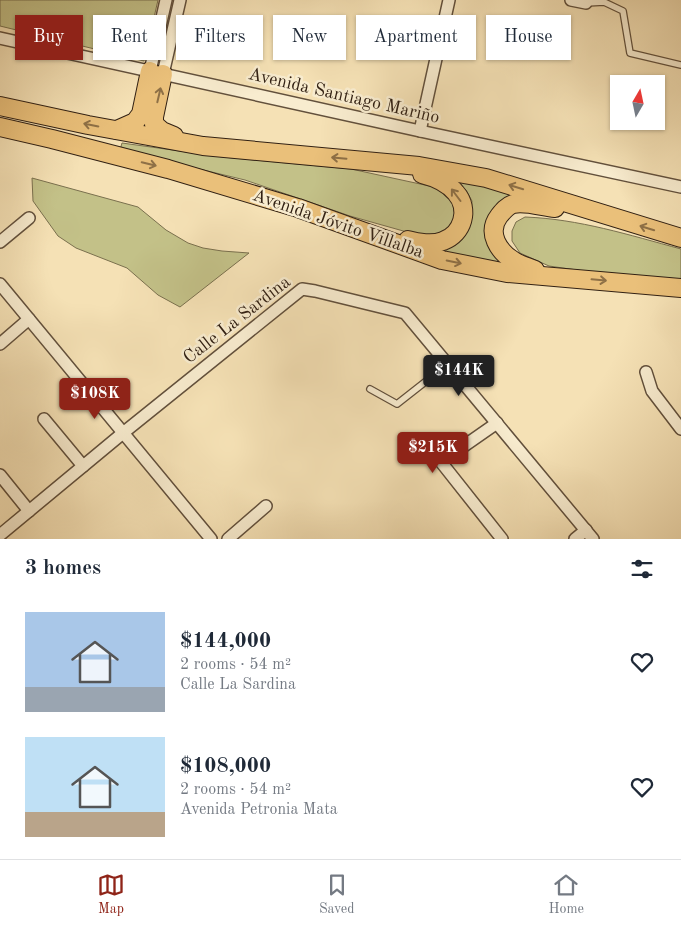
<!DOCTYPE html>
<meta charset="utf-8">
<style>
body{margin:0;font-family:"Old Standard TT",serif;background:#f6f6f7;color:#1f2937;height:100vh;display:flex;flex-direction:column;font-size:19px;white-space:nowrap}
*{box-sizing:border-box;margin:0}
p{font-size:16px;color:#747a83}
.icon{flex:none;width:28px;height:28px;fill:none;stroke:currentColor;stroke-width:2;stroke-linecap:round;stroke-linejoin:round}
.map{position:relative;height:539px;overflow:hidden}
.sheet{display:flex;flex-direction:column;background:#fff;flex:1}
.sheet>*{flex:none}
.guide{position:absolute;left:15px;top:15px;width:651px;height:45px;display:flex;gap:10px}
.needle{width:32px;rotate:9deg}
.controls{position:absolute;left:610px;top:75px;display:grid;gap:10px}
.controls a{display:grid;place-items:center;width:55px;height:55px;border-radius:0px;background:#fff;box-shadow:0 1px 4px #0004;font-size:25px}
.price{position:absolute;translate:-50% -42px;padding:0 11px;border-radius:5px;background:#8f2418;color:#fff;font-size:16px;line-height:32px;filter:drop-shadow(0 1px 2px #0008)}
.price::after{content:'';position:absolute;left:50%;top:30px;width:15px;height:11px;margin-left:-8px;background:inherit;clip-path:polygon(0 0,100% 0,50% 100%)}
.price.on{background:#222;color:#fff}
ul{padding:0;list-style:none}
li{display:flex;align-items:center;gap:15px;height:125px;padding:0 25px}
li span{display:grid;place-items:center;flex:none;width:140px;height:100px;border-radius:0px;color:#555}
li>.icon{margin-inline-start:auto}
span .icon{width:60px;height:60px;fill:#fffc;stroke-width:1}
li b{font-size:21px}
h2{display:flex;justify-content:space-between;align-items:center;height:60px;padding:0 25px;font-size:21px}
.tag{padding:0 18px;border-radius:0px;background:#fff;box-shadow:0 1px 4px #0004;font-size:18px;line-height:45px}
.tag.on{background:#8f2418;color:#fff}
.menu{display:flex;justify-content:space-around;align-items:center;height:70px;border-top:1px solid #e0e1e3;background:#fff;font-size:14px;color:#747a83}
.menu a{display:grid;justify-items:center;gap:2px}
.menu .on{color:#8f2418}
.map>svg:first-child{display:block}
.green{fill:#c3c188;stroke:#7a704e}
.lines{fill:none;stroke-linecap:round;stroke-linejoin:round}
.service-casing{stroke:#62503c;stroke-width:8}
.minor-casing{stroke:#62503c;stroke-width:14}
.primary-casing{stroke:#312013;stroke-width:20}
.service{stroke:#f8eccf;stroke-width:5.5}
.minor{stroke:#f8eccf;stroke-width:11}
.primary{stroke:#eac07a;stroke-width:18}
.oneway{stroke:#8e7046}
.labels{text-anchor:middle;dominant-baseline:central;stroke-width:5;stroke-linejoin:round;paint-order:stroke}
.street-label{font-size:18px;fill:#312013;stroke:#f8eccf}
</style>
<div class="map">
<svg width="681" height="539" viewBox="0 0 681 539">
<rect width="100%" height="100%" fill="#f5e1b5"/>
<filter id="stains"><feTurbulence type="fractalNoise" baseFrequency=".004" numOctaves="4"/><feColorMatrix values="0 0 0 0 .2 0 0 0 0 .09 0 0 0 0 .02 0 0 0 .5 -.17"/></filter>
<radialGradient id="worn" r=".72"><stop offset=".6" stop-color="#630" stop-opacity="0"/><stop offset="1" stop-color="#630" stop-opacity=".3"/></radialGradient>
<g class="green">
<polygon points="0,0 158,0 144,61 0,26"/>
<polygon points="122,143 223,157 351,169 397,179 434,187 449,195 452,201 455,215 453,223 446,230 435,236 414,234 350,216 245,180 120,150"/>
<polygon points="32,178 138,207 166,230 188,243 203,248 222,251 249,253 180,307 158,295 127,268 76,248 58,236 33,201"/>
<path d="M 448,178 L 533,197 L 488,218 C 480,241 491,255 510,268 L 444,252 L 433,249 L 471,218 L 472,201 L 466,190 Z"/>
<path d="M 525,217 C 579,219 629,235 681,249 L 681,279 L 605,274 L 549,266 L 520,253 L 512,241 L 512,231 L 516,222 Z"/>
</g>
<g class="lines">
<defs>
<g id="service">
<polyline points="586,3 604,2 623,11 630,53 681,65"/>
<polyline points="370,389 397,404 448,364"/>
</g>
<g id="minor">
<polyline points="571,0 586,3"/>
<polyline points="0,38 420,131 681,187"/>
<polyline points="150,71 166,0"/>
<polyline points="163,74 180,0"/>
<polyline points="420,131 449,0"/>
<polyline points="0,242 29,218"/>
<polyline points="0,284 211,539"/>
<polyline points="0,344 29,319"/>
<polyline points="646,372 652,391 681,429"/>
<polyline points="44,419 83,466"/>
<polyline points="497,423 441,462 502,539"/>
<polyline points="0,475 29,511"/>
<polyline points="0,535 123,433 302,289 315,291 405,313 593,539"/>
<polyline points="228,539 266,506"/>
<polyline points="575,539 586,530"/>
</g>
<g id="primary">
<polyline points="163,74 154,117 154,124 162,131 174,136"/>
<polyline points="0,106 88,125 203,146 419,166 486,178 681,238"/>
<polyline points="0,127 52,139 168,169 298,208 442,260 507,273 681,288"/>
<polyline points="117,130 135,122 141,114 150,71"/>
<path d="M 408,240 C 418,243 433,245 443,241 C 463,234 470,209 456,193 C 448,183 434,177 422,174"/>
<path d="M 535,270 C 528,267 520,265 514,261 C 499,252 486,233 499,216 C 503,211 507,206 513,204 C 525,201 543,207 555,208"/>
</g>
</defs>
<use href="#service" class="service-casing"/>
<use href="#minor" class="minor-casing"/>
<use href="#primary" class="primary-casing"/>
<use href="#service" class="service"/>
<use href="#minor" class="minor"/>
<use href="#primary" class="primary"/>
</g>
<defs><path id="oneway-shaft" d="M-6 0H5M1.5-3L5.5 0L1.5 3" fill="none" stroke-width="1.6" stroke-linecap="round" stroke-linejoin="round" transform="scale(1.25)"/></defs>
<g class="oneway">
<use href="#oneway-shaft" transform="translate(159 95) rotate(-77)"/>
<use href="#oneway-shaft" transform="translate(91 125) rotate(-169)"/>
<use href="#oneway-shaft" transform="translate(339 158) rotate(-175)"/>
<use href="#oneway-shaft" transform="translate(149 164) rotate(14)"/>
<use href="#oneway-shaft" transform="translate(516 187) rotate(-163)"/>
<use href="#oneway-shaft" transform="translate(456 195) rotate(-127)"/>
<use href="#oneway-shaft" transform="translate(647 228) rotate(-163)"/>
<use href="#oneway-shaft" transform="translate(454 262) rotate(12)"/>
<use href="#oneway-shaft" transform="translate(599 280) rotate(5)"/>
</g>
<g class="labels">
<g class="street-label">
<text transform="translate(344 96) rotate(13)">Avenida Santiago Mariño</text>
<text transform="translate(338 224) rotate(19)">Avenida Jóvito Villalba</text>
<text transform="translate(237 320) rotate(-38)">Calle La Sardina</text>
</g>
</g>
<rect width="100%" height="100%" filter="url(#stains)"/>
<rect width="100%" height="100%" fill="url(#worn)"/>
</svg>
<div class="controls">
<a><svg class="needle" viewBox="-14 -14 28 28"><path d="M0-13l5 13h-10z" fill="#e53935"/><path d="M0 13l5-13h-10z" fill="#747a83"/></svg></a>
</div>
<b class="price on" style="left:459px;top:397px">$144K</b>
<b class="price" style="left:95px;top:420px">$108K</b>
<b class="price" style="left:433px;top:474px">$215K</b>
<div class="guide">
<a class="tag on">Buy</a>
<a class="tag">Rent</a>
<a class="tag">Filters</a>
<a class="tag">New</a>
<a class="tag">Apartment</a>
<a class="tag">House</a>
</div>
</div>
<section class="sheet">
<h2>3 homes<svg class="icon" aria-label="filters" viewBox="0 0 24 24"><path d="M4 7h16M4 17h16"/><circle cx="9" cy="7" r="2"/><circle cx="15" cy="17" r="2"/></svg></h2>
<ul>
<li><span style="background:linear-gradient(#a9c7e8 75%,#9aa5b1 0)"><svg class="icon" aria-label="home" viewBox="0 0 24 24"><path d="M3 11l9-7 9 7M6 9v11h12V9"/></svg></span><div><b>$144,000</b><p>2 rooms · 54 m²</p><p>Calle La Sardina</p></div><svg class="icon" aria-label="heart" viewBox="0 0 24 24"><path d="M12 20l-8-8c-3-5 5-10 8-4 3-6 11-1 8 4z"/></svg></li>
<li><span style="background:linear-gradient(#bfe0f5 75%,#b9a48a 0)"><svg class="icon" aria-label="home" viewBox="0 0 24 24"><path d="M3 11l9-7 9 7M6 9v11h12V9"/></svg></span><div><b>$108,000</b><p>2 rooms · 54 m²</p><p>Avenida Petronia Mata</p></div><svg class="icon" aria-label="heart" viewBox="0 0 24 24"><path d="M12 20l-8-8c-3-5 5-10 8-4 3-6 11-1 8 4z"/></svg></li>
</ul>
</section>
<nav class="menu">
<a class="on"><svg class="icon" aria-label="map" viewBox="0 0 24 24"><path d="M3 6l6-2 6 2 6-2v14l-6 2-6-2-6 2zM9 4v14M15 6v14"/></svg>Map</a>
<a><svg class="icon" aria-label="saved" viewBox="0 0 24 24"><path d="M7 4h10v16l-5-4-5 4z"/></svg>Saved</a>
<a><svg class="icon" aria-label="home" viewBox="0 0 24 24"><path d="M3 11l9-7 9 7M6 9v11h12V9"/></svg>Home</a>
</nav>
